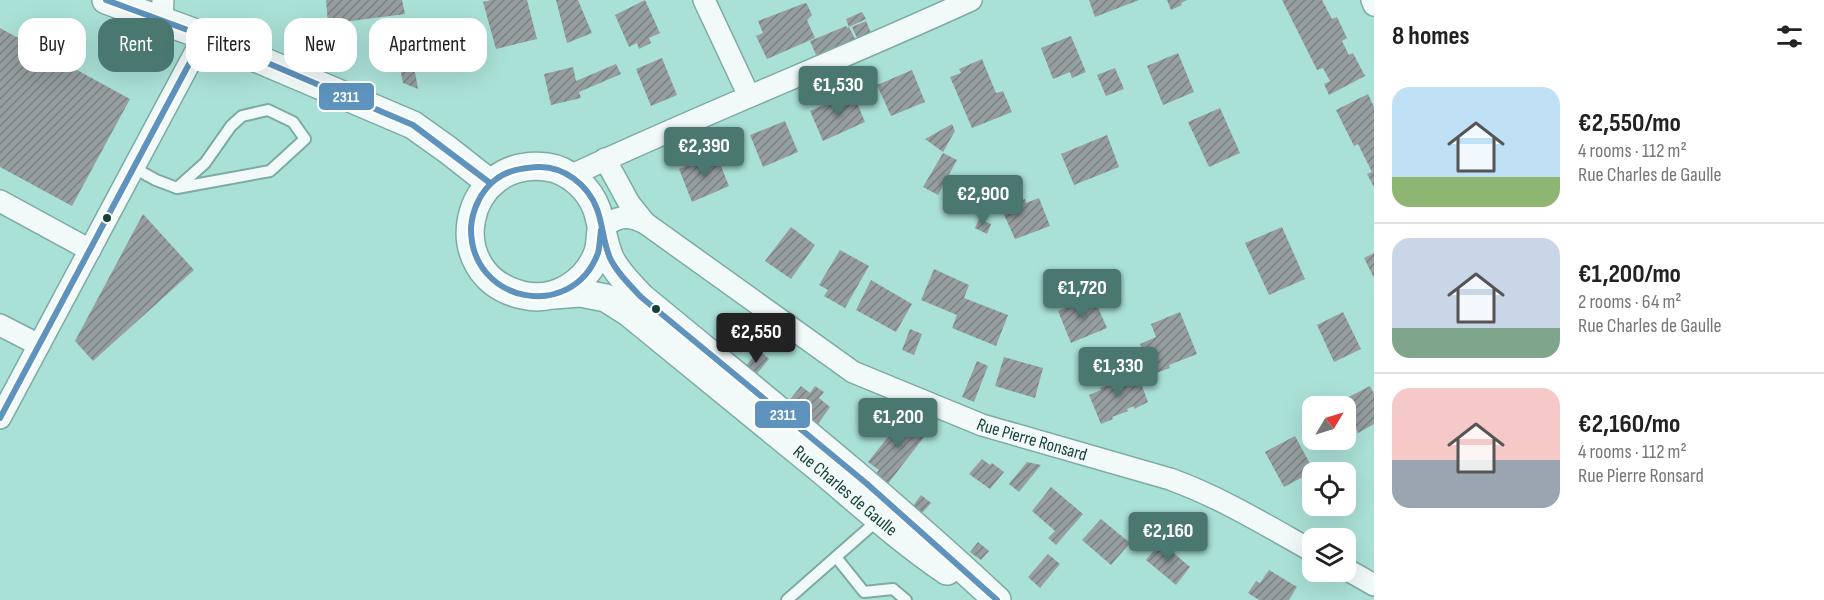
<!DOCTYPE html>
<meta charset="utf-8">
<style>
body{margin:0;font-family:"Sofia Sans Condensed",sans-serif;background:#f6f6f6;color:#222;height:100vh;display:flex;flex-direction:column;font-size:22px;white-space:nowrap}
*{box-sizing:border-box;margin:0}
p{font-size:20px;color:#767676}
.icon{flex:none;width:33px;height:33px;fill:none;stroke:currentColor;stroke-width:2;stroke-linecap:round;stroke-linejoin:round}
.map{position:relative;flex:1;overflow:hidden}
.sheet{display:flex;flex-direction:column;background:#fff;width:450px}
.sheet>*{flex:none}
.hud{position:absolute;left:18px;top:18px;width:570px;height:54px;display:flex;gap:12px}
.needle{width:39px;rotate:52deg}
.controls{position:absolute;left:1302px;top:396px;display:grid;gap:12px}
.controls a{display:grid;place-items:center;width:54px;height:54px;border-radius:12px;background:#fff;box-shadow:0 6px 24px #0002;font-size:30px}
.price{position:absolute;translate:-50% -51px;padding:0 14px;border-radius:6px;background:#4a7871;color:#fff;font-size:20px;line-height:39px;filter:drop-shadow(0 2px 3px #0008)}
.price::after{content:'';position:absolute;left:50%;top:36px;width:18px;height:14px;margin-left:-9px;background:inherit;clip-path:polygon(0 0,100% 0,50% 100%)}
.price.selected{background:#222;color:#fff}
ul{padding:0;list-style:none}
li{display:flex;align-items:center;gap:18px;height:150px;padding:0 18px}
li+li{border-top:2px solid #e0e0e0}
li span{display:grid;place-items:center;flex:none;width:168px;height:120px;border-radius:18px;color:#555}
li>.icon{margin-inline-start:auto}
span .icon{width:72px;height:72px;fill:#fffc;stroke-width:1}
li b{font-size:26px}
h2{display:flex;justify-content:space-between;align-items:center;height:72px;padding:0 18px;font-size:26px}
.tag{padding:0 21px;border-radius:18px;background:#fff;box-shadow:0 6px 24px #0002;font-size:21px;line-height:54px}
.tag.selected{background:#4a7871;color:#fff}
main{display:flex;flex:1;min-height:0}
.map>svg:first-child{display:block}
.building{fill:url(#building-hatch)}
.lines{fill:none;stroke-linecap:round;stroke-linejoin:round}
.service-casing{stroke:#7daba3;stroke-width:14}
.minor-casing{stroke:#7daba3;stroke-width:24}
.tertiary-casing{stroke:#7daba3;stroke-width:30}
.service{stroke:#f2faf9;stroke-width:10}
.minor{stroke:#f2faf9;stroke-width:21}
.tertiary{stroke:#f2faf9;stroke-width:27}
.bus-1-casing{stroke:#fff;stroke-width:10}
.bus-1{stroke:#5d93bc;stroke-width:6}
.bus-dot{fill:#16403a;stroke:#fff;stroke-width:2}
.labels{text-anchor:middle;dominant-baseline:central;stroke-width:6;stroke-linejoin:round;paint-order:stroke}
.street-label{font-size:18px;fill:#16403a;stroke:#fff}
.line-badge{stroke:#fff;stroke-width:2}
.badge-label{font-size:16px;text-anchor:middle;font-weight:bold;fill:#fff}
</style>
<main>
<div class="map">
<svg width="1374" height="600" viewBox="0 0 1374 600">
<defs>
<pattern id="building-hatch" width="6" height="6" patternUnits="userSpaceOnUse" patternTransform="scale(1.5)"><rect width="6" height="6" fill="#969e9f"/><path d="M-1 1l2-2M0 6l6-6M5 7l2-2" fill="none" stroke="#798283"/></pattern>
</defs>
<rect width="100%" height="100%" fill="#aae1d7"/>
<g class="building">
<polygon points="326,0 402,0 405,14 328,24"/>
<polygon points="491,0 527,0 537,39 496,49 483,2"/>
<polygon points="556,0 578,0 592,33 567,43"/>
<polygon points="645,0 660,33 649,38 651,43 639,49 637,43 629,47 615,15"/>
<polygon points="1089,0 1139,0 1095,17"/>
<polygon points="1167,0 1187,0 1181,3 1182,5 1171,10"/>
<polygon points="1282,0 1322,0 1332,19 1337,17 1347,38 1342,41 1349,55 1353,53 1365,76 1329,95 1324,84 1330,81 1323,68 1317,70"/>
<polygon points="805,3 807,4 812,15 807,20 815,38 767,59 756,36 763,33 758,21"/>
<polygon points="862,12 866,19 849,27 855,39 816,55 810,41 846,26 847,28 849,27 846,19"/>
<polygon points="866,21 871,33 857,38 852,27"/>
<polygon points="0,28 130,99 72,206 0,167"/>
<polygon points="1071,36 1086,72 1072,78 1070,72 1053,79 1041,48"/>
<polygon points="1178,53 1194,92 1163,105 1147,66"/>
<polygon points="412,55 418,89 403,83 398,57"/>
<polygon points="662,58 677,95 651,106 636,69"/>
<polygon points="982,59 996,93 1003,91 1012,112 972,128 950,77 961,73 959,69"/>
<polygon points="616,64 621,74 579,92 581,98 551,105 544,74 573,67 576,81"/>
<polygon points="1115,68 1124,89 1106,96 1097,75"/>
<polygon points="912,70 925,102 891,116 877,85"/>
<polygon points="853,93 865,122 823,141 810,111"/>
<polygon points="1368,94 1374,107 1374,187 1367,174 1372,172 1358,144 1354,146 1336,110"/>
<polygon points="1220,108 1240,153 1209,167 1188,122"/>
<polygon points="785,121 798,152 763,167 750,135"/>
<polygon points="952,124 955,131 943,152 925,139"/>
<polygon points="1107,135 1119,167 1074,185 1061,154"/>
<polygon points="943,153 957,160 938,195 923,187"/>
<polygon points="716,154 729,186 692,202 679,169"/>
<polygon points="1039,198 1050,226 1015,239 1001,208 1025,199 1026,203"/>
<polygon points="143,214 194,270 93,361 75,341"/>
<polygon points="979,219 991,224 987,234 975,228"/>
<polygon points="791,227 815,245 791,279 765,261"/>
<polygon points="1282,227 1305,279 1269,295 1245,243"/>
<polygon points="840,250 869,266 845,308 824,296 828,290 819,285"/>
<polygon points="1374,253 1374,278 1364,258"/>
<polygon points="934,269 969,285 964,298 1008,315 996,346 952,328 957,315 921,300"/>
<polygon points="871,280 912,304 896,332 856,310"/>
<polygon points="1093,296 1107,328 1071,343 1058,311"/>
<polygon points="1180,312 1197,354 1169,365 1170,368 1153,374 1140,344 1156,337 1151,324"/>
<polygon points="1343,312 1361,349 1334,362 1317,325"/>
<polygon points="910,329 922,334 914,355 902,350"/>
<polygon points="759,350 769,359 754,377 744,368"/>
<polygon points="1004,357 1043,368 1035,398 995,386"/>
<polygon points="977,361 988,366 974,402 962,397"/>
<polygon points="1137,373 1148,402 1134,409 1134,406 1127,409 1128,411 1112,417 1113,419 1101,424 1089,395 1101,390 1100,388"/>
<polygon points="801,386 810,393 815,386 824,392 819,398 830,407 816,427 787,403"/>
<polygon points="1370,386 1374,394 1374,424 1358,433 1352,421 1348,423 1346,418 1346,406 1341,401"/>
<polygon points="903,418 931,428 887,485 875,475 879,470 868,462"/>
<polygon points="1295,436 1314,471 1284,487 1265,452"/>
<polygon points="982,459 990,465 992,463 1004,472 990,489 969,474"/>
<polygon points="1027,462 1041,465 1019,492 1009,484"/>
<polygon points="1051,487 1083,514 1056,545 1048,538 1055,531 1032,511"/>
<polygon points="921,495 931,503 922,513 913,506"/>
<polygon points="1101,519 1130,543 1111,565 1082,540"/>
<polygon points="978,542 989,551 981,560 970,552"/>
<polygon points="1161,542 1190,567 1176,585 1146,560"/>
<polygon points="1048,554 1060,564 1040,588 1028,577"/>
<polygon points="1269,570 1297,587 1289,600 1259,600 1248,593 1256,581 1260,583"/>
</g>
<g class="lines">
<defs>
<g id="service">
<polyline points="134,168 156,180 177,188 270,171 305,139 293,122 268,110 242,116 231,126 205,163 177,188"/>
<polyline points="836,557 864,592 893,589 906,600"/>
<polyline points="787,600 878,520"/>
</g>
<g id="minor">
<polyline points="704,0 749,96"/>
<polyline points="1372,0 1374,5"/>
<polyline points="162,21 163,0"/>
<polyline points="605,159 629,203 645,223"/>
<path d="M 570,176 C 702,114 838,61 971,0"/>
<polyline points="0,201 90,250"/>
<path id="s1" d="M 601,230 C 615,216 627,214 645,223 L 853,372 L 982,425 L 1170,479 C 1220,497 1266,525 1312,551"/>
<polyline points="0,325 39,345"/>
<polyline points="0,418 204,36"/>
<polyline points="1346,569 1374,585"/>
</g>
<g id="tertiary">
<polyline points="106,0 204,36 413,125 448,150 490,183"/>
<path d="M 601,230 C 600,237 600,246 598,252 C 587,283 554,303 522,295 C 439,275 462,156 547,167 C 569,170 590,189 597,210 C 602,225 603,242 610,258 C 617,273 630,285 641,297 C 761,396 883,493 997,600"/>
<path id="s2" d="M 554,295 L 580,293 L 606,298 L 628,312 C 692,364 756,416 819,468 C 861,503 901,540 947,571"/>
</g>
</defs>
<use href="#service" class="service-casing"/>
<use href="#minor" class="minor-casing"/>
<use href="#tertiary" class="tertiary-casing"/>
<use href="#service" class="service"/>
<use href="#minor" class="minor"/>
<use href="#tertiary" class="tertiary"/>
<defs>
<g id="bus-1">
<polyline points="106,0 204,36 413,125 490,183"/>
<path d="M 601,230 C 600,237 600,245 598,253 C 572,323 470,303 471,228 C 472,210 481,191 495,180 C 507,170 523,168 538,167 C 564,166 588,185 597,209 C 603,225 603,242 610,258 C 617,273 630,285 641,297 L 866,483 L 997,600"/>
<polyline points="0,418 204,36"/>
</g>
</defs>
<use href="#bus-1" class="bus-1-casing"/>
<use href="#bus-1" class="bus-1"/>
</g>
<g class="bus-dot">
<circle cx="107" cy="218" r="5"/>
<circle cx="656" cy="309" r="5"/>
</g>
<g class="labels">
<g class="street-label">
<text stroke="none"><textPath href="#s1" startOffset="496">Rue Pierre Ronsard</textPath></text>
<text stroke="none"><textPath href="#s2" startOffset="360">Rue Charles de Gaulle</textPath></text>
</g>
</g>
<g class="line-badge">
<rect x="318" y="82" width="57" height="29" rx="6" fill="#5d93bc"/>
<rect x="754" y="400" width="57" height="29" rx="6" fill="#5d93bc"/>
</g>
<g class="badge-label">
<text x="346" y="102">2311</text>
<text x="783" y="420">2311</text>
</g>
</svg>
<div class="controls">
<a><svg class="needle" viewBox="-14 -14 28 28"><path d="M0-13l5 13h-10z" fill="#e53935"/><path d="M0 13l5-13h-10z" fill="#767676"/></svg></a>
<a><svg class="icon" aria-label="locate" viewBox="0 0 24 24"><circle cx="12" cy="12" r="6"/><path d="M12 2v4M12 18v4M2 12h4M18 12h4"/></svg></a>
<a><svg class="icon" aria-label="layers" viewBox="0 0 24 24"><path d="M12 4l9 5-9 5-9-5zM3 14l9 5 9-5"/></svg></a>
</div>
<b class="price" style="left:838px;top:117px">€1,530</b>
<b class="price" style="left:704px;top:178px">€2,390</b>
<b class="price" style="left:983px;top:226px">€2,900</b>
<b class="price" style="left:1082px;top:320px">€1,720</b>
<b class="price selected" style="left:756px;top:364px">€2,550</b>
<b class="price" style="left:1118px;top:398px">€1,330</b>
<b class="price" style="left:898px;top:449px">€1,200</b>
<b class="price" style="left:1168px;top:563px">€2,160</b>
<div class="hud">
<a class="tag">Buy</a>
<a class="tag selected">Rent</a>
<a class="tag">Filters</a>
<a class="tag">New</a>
<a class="tag">Apartment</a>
</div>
</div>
<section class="sheet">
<h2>8 homes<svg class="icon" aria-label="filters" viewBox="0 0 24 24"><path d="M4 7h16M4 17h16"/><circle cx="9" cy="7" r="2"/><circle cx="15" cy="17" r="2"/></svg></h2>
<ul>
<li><span style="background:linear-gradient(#bfe0f5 75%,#8fb573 0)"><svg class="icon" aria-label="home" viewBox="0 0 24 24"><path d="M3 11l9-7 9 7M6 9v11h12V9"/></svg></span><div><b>€2,550/mo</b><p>4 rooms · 112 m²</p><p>Rue Charles de Gaulle</p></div></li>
<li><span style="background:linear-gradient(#c9d6e8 75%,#7fa58c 0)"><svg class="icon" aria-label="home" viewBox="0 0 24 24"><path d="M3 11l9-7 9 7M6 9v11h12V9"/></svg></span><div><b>€1,200/mo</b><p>2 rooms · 64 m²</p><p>Rue Charles de Gaulle</p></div></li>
<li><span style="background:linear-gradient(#f6c9c9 60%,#9aa5b1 0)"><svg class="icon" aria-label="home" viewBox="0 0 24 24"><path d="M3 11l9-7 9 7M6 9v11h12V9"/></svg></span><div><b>€2,160/mo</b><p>4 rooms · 112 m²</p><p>Rue Pierre Ronsard</p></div></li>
</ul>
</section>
</main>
